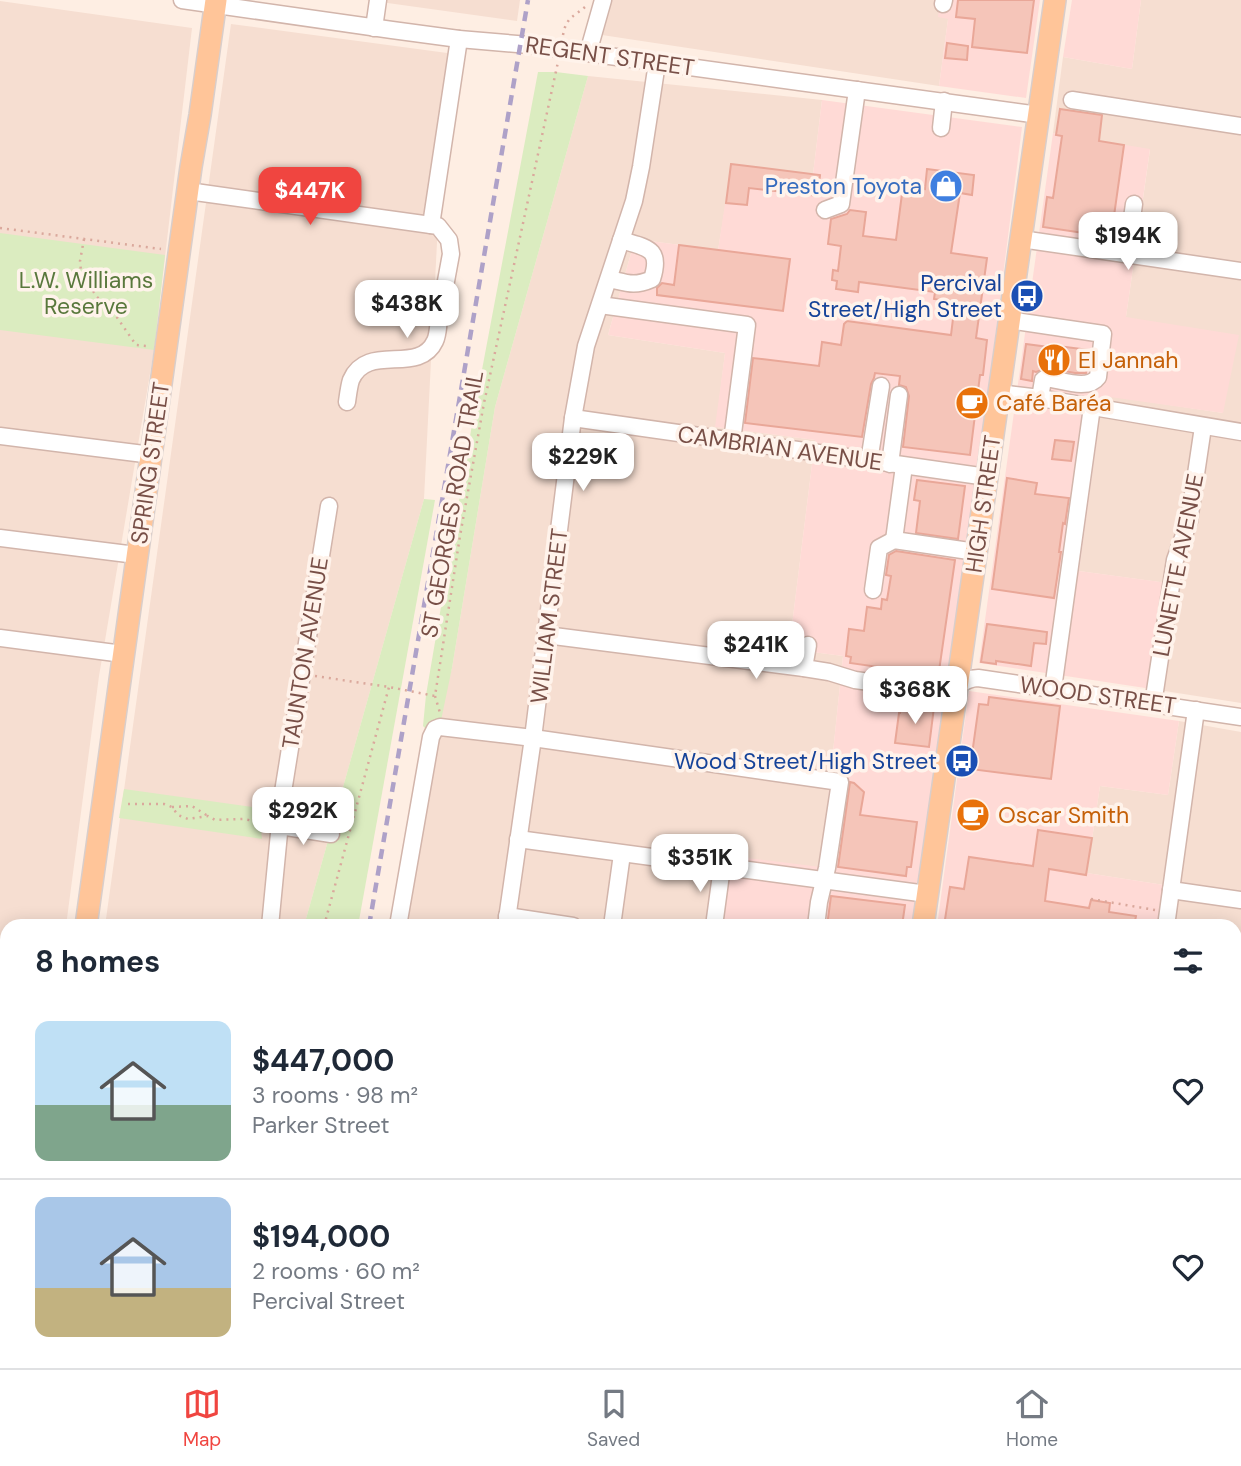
<!DOCTYPE html>
<meta charset="utf-8">
<style>
body{margin:0;font-family:"DM Sans",sans-serif;background:#f2f2f3;color:#1f2937;height:100vh;display:flex;flex-direction:column;font-size:26px;white-space:nowrap}
*{box-sizing:border-box;margin:0}
p{font-size:23px;color:#747a83}
.icon{flex:none;width:38px;height:38px;fill:none;stroke:currentColor;stroke-width:2;stroke-linecap:round;stroke-linejoin:round}
.map{position:relative;flex:1;overflow:hidden}
.side{position:absolute;left:0px;top:919px;width:1242px;height:450px;display:flex;flex-direction:column;background:#fff;border-radius:21px 21px 0 0;box-shadow:0 4px 18px #0003}
.side>*{flex:none}
.price{position:absolute;translate:-50% -60px;padding:0 16px;border-radius:14px;background:#fff;color:#222;font-size:23px;line-height:46px;filter:drop-shadow(0 2px 4px #0008)}
.price::after{content:'';position:absolute;left:50%;top:42px;width:21px;height:16px;margin-left:-10px;background:inherit;clip-path:polygon(0 0,100% 0,50% 100%)}
.price.current{background:#f04540;color:#fff}
ul{padding:0;list-style:none}
li{display:flex;align-items:center;gap:21px;height:175px;padding:0 35px}
li+li{border-top:2px solid #e0e1e3}
li span{display:grid;place-items:center;flex:none;width:196px;height:140px;border-radius:14px;color:#555}
li>.icon{margin-inline-start:auto}
span .icon{width:84px;height:84px;fill:#fffc;stroke-width:1}
li b{font-size:30px}
h2{display:flex;justify-content:space-between;align-items:center;height:84px;padding:0 35px;font-size:30px}
.tab-bar{display:flex;justify-content:space-around;align-items:center;height:98px;border-top:2px solid #e0e1e3;background:#fff;font-size:19px;color:#747a83}
.tab-bar a{display:grid;justify-items:center;gap:4px}
.tab-bar .current{color:#f04540}
.map>svg:first-child{display:block}
.residential{fill:#f6ded1}
.commercial{fill:#ffdad6}
.green{fill:#dbecc0}
.building{fill:#f5c5b9;stroke:#e9a798;stroke-width:2}
.lines{fill:none;stroke-linecap:round;stroke-linejoin:round}
.minor-casing{stroke:#d2b5ab;stroke-width:19}
.major-casing{stroke:#d9cecb;stroke-width:24}
.path{stroke:#daa89c;stroke-width:2.5;stroke-dasharray:2 5;stroke-linecap:butt}
.minor{stroke:#fff;stroke-width:16}
.major{stroke:#ffc599;stroke-width:21}
.rail{stroke:#aea1c8;stroke-width:4.5;stroke-dasharray:10 7;stroke-linecap:butt}
.labels{text-anchor:middle;dominant-baseline:central;stroke-width:7;stroke-linejoin:round;paint-order:stroke}
.street-label{font-size:23px;fill:#784f47;stroke:#fff3eb}
.shop-label{font-size:23px;fill:#366cbe;stroke:#fff3eb;text-anchor:end}
.park-label{font-size:23px;fill:#59783c;stroke:#fff3eb}
.transit-label{font-size:23px;fill:#164399;stroke:#fff3eb;text-anchor:end}
.food-label{font-size:23px;fill:#c56008;stroke:#fff3eb;text-anchor:start}
</style>
<div class="map">
<svg width="1241" height="1368" viewBox="0 0 1241 1368">
<rect width="100%" height="100%" fill="#feeee3"/>
<g class="residential">
<polygon points="366,0 520,0 517,21"/>
<polygon points="611,0 940,0 948,19 939,86 602,35"/>
<polygon points="1141,0 1241,0 1241,703 1152,689 1167,583 1079,571 1103,395 1223,413 1126,317 1150,150 1053,133 1063,57 1132,69"/>
<polygon points="0,1 192,28 154,350 99,676 66,926 7,926 7,1309 0,1353"/>
<polygon points="231,24 462,55 439,203 424,499 304,926 105,926"/>
<polygon points="588,76 822,100 813,174 726,203 718,250 635,239 608,335 725,353 716,427 815,440 789,649 843,656 821,867 721,926 403,926 435,729 452,668 495,407"/>
<polygon points="1179,721 1241,732 1241,1368 955,1368 956,1362 1236,1362 1236,926 1160,926 1164,885 1087,873 1100,786 1168,795"/>
<polygon points="45,1362 182,1362 180,1368 44,1368"/>
<polygon points="330,1362 757,1362 756,1368 329,1368"/>
</g>
<g class="commercial">
<polygon points="940,0 1040,0 1026,98 939,86 948,19 938,17"/>
<polygon points="1072,0 1141,0 1132,69 1063,57"/>
<polygon points="822,100 1022,127 979,463 913,926 721,926 730,856 821,867 843,656 789,649 815,440 715,427 725,353 608,335 635,239 718,250 731,164 813,174"/>
<polygon points="1053,133 1150,149 1126,317 1239,335 1223,413 1103,396 1079,571 1168,583 1152,689 979,663"/>
<polygon points="969,691 1179,721 1168,795 1100,786 1087,873 1164,885 1160,926 937,926"/>
<polygon points="757,1362 855,1362 854,1368 756,1368"/>
</g>
<g class="green">
<polygon points="538,72 556,72 588,76 495,407 452,668 439,730 433,736 423,726 426,695 475,407"/>
<polygon points="0,233 165,255 154,350 0,330"/>
<polygon points="424,499 435,500 358,926 304,926"/>
<polygon points="124,789 259,808 262,839 119,818"/>
</g>
<g class="building">
<polygon points="958,0 1034,0 1027,53 972,47 975,19 956,17"/>
<polygon points="947,43 968,46 967,60 945,58"/>
<polygon points="1060,109 1102,115 1099,141 1124,145 1111,237 1043,227 1047,197 1053,198 1062,136 1056,135"/>
<polygon points="731,164 820,175 818,196 749,188 747,205 726,203"/>
<polygon points="927,169 974,175 972,195 960,193 951,253 987,258 976,338 987,340 983,375 980,375 970,455 903,447 909,396 906,387 899,385 900,376 875,373 874,378 871,384 862,437 745,423 753,358 819,366 822,342 841,345 844,324 847,321 951,335 955,302 934,299 935,292 859,282 858,292 836,289 837,281 832,280 833,270 838,271 841,246 828,244 831,219 847,214 850,210 866,212 863,236 896,240 903,186 925,189"/>
<polygon points="679,245 790,259 783,311 657,295 657,288 662,283 674,285"/>
<polygon points="1026,344 1049,347 1049,345 1090,350 1086,373 1075,373 1047,368 1036,372 1033,371 1032,381 1021,379"/>
<polygon points="1055,440 1074,442 1071,461 1052,459"/>
<polygon points="1007,478 1037,483 1035,494 1069,498 1065,524 1063,523 1059,552 1061,552 1054,598 992,589"/>
<polygon points="917,480 965,486 958,539 916,533 920,501 914,500"/>
<polygon points="896,551 955,560 939,671 934,675 850,663 851,657 846,656 849,629 864,631 867,607 881,609 882,599 887,600 891,576 886,575 889,555"/>
<polygon points="987,624 1047,632 1046,644 1034,643 1031,666 996,661 996,664 981,662"/>
<polygon points="989,697 1060,706 1051,779 970,769 979,704 988,705"/>
<polygon points="910,704 934,707 929,747 895,743 899,713 900,713 901,707 910,709"/>
<polygon points="850,782 854,783 864,792 860,815 917,822 911,867 907,867 906,876 838,867"/>
<polygon points="1038,830 1092,838 1086,875 1049,869 1045,901 1089,908 1091,900 1110,903 1109,912 1136,916 1134,926 944,926 950,887 964,889 969,857 1033,866"/>
<polygon points="831,896 905,905 902,926 827,926"/>
</g>
<g class="lines">
<defs>
<g id="minor">
<polyline points="182,0 392,30 459,39 529,45 1039,115"/>
<polyline points="943,4 944,0"/>
<polyline points="374,28 378,0"/>
<polyline points="588,53 603,0"/>
<polyline points="1072,100 1241,126"/>
<polyline points="941,128 944,101"/>
<path d="M 188,191 L 438,226 L 449,240 L 451,254 C 447,276 443,298 439,319 C 438,326 438,335 435,341 C 419,376 367,342 351,380 C 349,386 348,395 347,402"/>
<polyline points="825,210 841,204 857,90"/>
<polyline points="431,225 459,39"/>
<polyline points="1021,239 1241,271"/>
<polyline points="1127,253 1134,204"/>
<path d="M 609,279 C 627,283 634,287 652,279 C 662,248 647,248 621,240"/>
<polyline points="600,305 747,325 732,441"/>
<path d="M 1009,320 L 1103,334 L 1098,377 C 1088,391 1062,380 1046,378 L 1043,380 L 1040,398"/>
<polyline points="999,393 1040,398 1241,432"/>
<polyline points="573,418 987,477"/>
<polyline points="0,436 152,455"/>
<polyline points="869,461 881,386"/>
<polyline points="890,464 899,395"/>
<polyline points="0,538 136,555"/>
<polyline points="894,540 904,466"/>
<polyline points="873,590 879,548 894,540 976,552"/>
<path d="M 546,635 L 804,668 L 829,672 L 855,680 L 943,692 C 956,689 964,678 978,678 L 1241,717"/>
<polyline points="0,638 123,654"/>
<polyline points="804,668 808,645"/>
<polyline points="1053,689 1092,407"/>
<polyline points="1153,704 1175,560 1189,521 1203,427"/>
<polyline points="280,826 331,834"/>
<polyline points="518,839 927,894"/>
<polyline points="1171,890 1241,900"/>
<polyline points="507,916 573,926"/>
<polyline points="270,926 283,792 329,506"/>
<polyline points="398,926 431,737 435,729 440,727 533,738 840,782 827,868 819,902 816,926"/>
<polyline points="506,926 533,738 573,418 586,346 634,201 641,167 657,63"/>
<polyline points="612,926 622,854"/>
<polyline points="714,926 722,867"/>
<polyline points="1166,926 1196,710"/>
<polyline points="1236,1074 1241,1075"/>
<polyline points="0,1155 7,1156"/>
<polyline points="1236,1159 1241,1160"/>
<polyline points="1236,1241 1241,1242"/>
<polyline points="1236,1326 1241,1326"/>
<polyline points="0,1337 7,1338"/>
<polyline points="909,1362 954,1368"/>
<polyline points="270,1368 272,1362"/>
<polyline points="325,1368 326,1362"/>
<polyline points="446,1368 447,1362"/>
<polyline points="550,1368 551,1362"/>
<polyline points="655,1368 656,1362"/>
<polyline points="760,1368 761,1362"/>
</g>
<g id="major">
<polyline points="86,926 191,167 200,115 216,0"/>
<polyline points="923,926 1055,0"/>
<polyline points="25,1368 26,1362"/>
<polyline points="864,1368 864,1362"/>
</g>
</defs>
<use href="#minor" class="minor-casing"/>
<use href="#major" class="major-casing"/>
<g class="path">
<path d="M 563,35 C 566,17 574,17 586,6"/>
<polyline points="0,228 161,249"/>
<polyline points="84,239 80,261 81,271 96,296 114,313 136,345 147,346"/>
<polyline points="315,676 389,687 435,696 460,536 484,403 558,62"/>
<polyline points="435,696 440,713"/>
<polyline points="128,804 164,804 172,807 178,815 188,819 208,816 215,820 243,819 260,822"/>
<polyline points="172,807 192,806 208,816"/>
<polyline points="1091,899 1155,910"/>
<polyline points="324,926 389,687"/>
<polyline points="197,1368 199,1362"/>
</g>
<use href="#minor" class="minor"/>
<use href="#major" class="major"/>
<g class="rail">
<polyline points="369,926 528,0"/>
<polyline points="285,1368 286,1362"/>
<polyline points="313,1368 314,1362"/>
</g>
</g>
<defs>
<symbol id="shop-disc" viewBox="-11 -11 22 22"><circle r="9.5" fill="#3f7fe0" stroke="#fff3eb"/><path d="M-5-2.5h2.3a2.7 3.5 0 0 1 5.4 0H5L5.5 6h-11ZM-1.5-2.5h3a1.5 2.3 0 0 0-3 0Z" fill="#fff"/></symbol>
<symbol id="bus-disc" viewBox="-11 -11 22 22"><circle r="9.5" fill="#1a4fb4" stroke="#fff3eb"/><path d="M-5-6H5V4H4V6H2V4H-2V6H-4V4H-5ZM-3.5-4V0h7V-4ZM-3.5 1.2v1.5H-2V1.2ZM2 1.2v1.5H3.5V1.2Z" fill="#fff"/></symbol>
<symbol id="restaurant-disc" viewBox="-11 -11 22 22"><circle r="9.5" fill="#e8710a" stroke="#fff3eb"/><path d="M-5-6h1v4h1v-4h1v4h1v-4h1v5L-1.5 .5V6h-2V.5L-5-1ZM5-6V6H3V1.5H1.5Q1.5-4 5-6Z" fill="#fff"/></symbol>
<symbol id="cafe-disc" viewBox="-11 -11 22 22"><circle r="9.5" fill="#e8710a" stroke="#fff3eb"/><path d="M-5.5-4.5H6V0H3Q3 3.5 0 3.5H-2.5Q-5.5 3.5-5.5 0ZM3-3.2v2h1.7v-2ZM-6 4.5H4V6H-6Z" fill="#fff"/></symbol>
</defs>
<g fill-rule="evenodd">
<use href="#shop-disc" x="927" y="167" width="38" height="38"/>
<use href="#bus-disc" x="1008" y="277" width="38" height="38"/>
<use href="#restaurant-disc" x="1035" y="341" width="38" height="38"/>
<use href="#cafe-disc" x="953" y="384" width="38" height="38"/>
<use href="#bus-disc" x="943" y="742" width="38" height="38"/>
<use href="#cafe-disc" x="954" y="796" width="38" height="38"/>
</g>
<g class="labels">
<g class="street-label">
<text transform="translate(610 56) rotate(8)">REGENT STREET</text>
<text transform="translate(780 448) rotate(8)">CAMBRIAN AVENUE</text>
<text transform="translate(150 463) rotate(-82)">SPRING STREET</text>
<text transform="translate(452 504) rotate(-80)">ST GEORGES ROAD TRAIL</text>
<text transform="translate(983 504) rotate(-82)">HIGH STREET</text>
<text transform="translate(1178 565) rotate(-79)">LUNETTE AVENUE</text>
<text transform="translate(549 616) rotate(-83)">WILLIAM STREET</text>
<text transform="translate(305 653) rotate(-81)">TAUNTON AVENUE</text>
<text transform="translate(1098 695) rotate(8)">WOOD STREET</text>
</g>
<g class="shop-label">
<text x="922" y="186">Preston Toyota</text>
</g>
<g class="park-label">
<text x="86" y="280">L.W. Williams<tspan x="86" dy="26">Reserve</tspan></text>
</g>
<g class="transit-label">
<text x="1002" y="283">Percival<tspan x="1002" dy="26">Street/High Street</tspan></text>
<text x="937" y="761">Wood Street/High Street</text>
</g>
<g class="food-label">
<text x="1078" y="360">El Jannah</text>
<text x="996" y="403">Café Baréa</text>
<text x="998" y="815">Oscar Smith</text>
</g>
</g>
</svg>
<b class="price current" style="left:310px;top:227px">$447K</b>
<b class="price" style="left:1128px;top:272px">$194K</b>
<b class="price" style="left:407px;top:340px">$438K</b>
<b class="price" style="left:583px;top:493px">$229K</b>
<b class="price" style="left:756px;top:681px">$241K</b>
<b class="price" style="left:915px;top:726px">$368K</b>
<b class="price" style="left:303px;top:847px">$292K</b>
<b class="price" style="left:700px;top:894px">$351K</b>
<section class="side">
<h2>8 homes<svg class="icon" aria-label="filters" viewBox="0 0 24 24"><path d="M4 7h16M4 17h16"/><circle cx="9" cy="7" r="2"/><circle cx="15" cy="17" r="2"/></svg></h2>
<ul>
<li><span style="background:linear-gradient(#bfe0f5 60%,#7fa58c 0)"><svg class="icon" aria-label="home" viewBox="0 0 24 24"><path d="M3 11l9-7 9 7M6 9v11h12V9"/></svg></span><div><b>$447,000</b><p>3 rooms · 98 m²</p><p>Parker Street</p></div><svg class="icon" aria-label="heart" viewBox="0 0 24 24"><path d="M12 20l-8-8c-3-5 5-10 8-4 3-6 11-1 8 4z"/></svg></li>
<li><span style="background:linear-gradient(#a9c7e8 65%,#c2b280 0)"><svg class="icon" aria-label="home" viewBox="0 0 24 24"><path d="M3 11l9-7 9 7M6 9v11h12V9"/></svg></span><div><b>$194,000</b><p>2 rooms · 60 m²</p><p>Percival Street</p></div><svg class="icon" aria-label="heart" viewBox="0 0 24 24"><path d="M12 20l-8-8c-3-5 5-10 8-4 3-6 11-1 8 4z"/></svg></li>
</ul>
</section>
</div>
<nav class="tab-bar">
<a class="current"><svg class="icon" aria-label="map" viewBox="0 0 24 24"><path d="M3 6l6-2 6 2 6-2v14l-6 2-6-2-6 2zM9 4v14M15 6v14"/></svg>Map</a>
<a><svg class="icon" aria-label="saved" viewBox="0 0 24 24"><path d="M7 4h10v16l-5-4-5 4z"/></svg>Saved</a>
<a><svg class="icon" aria-label="home" viewBox="0 0 24 24"><path d="M3 11l9-7 9 7M6 9v11h12V9"/></svg>Home</a>
</nav>
